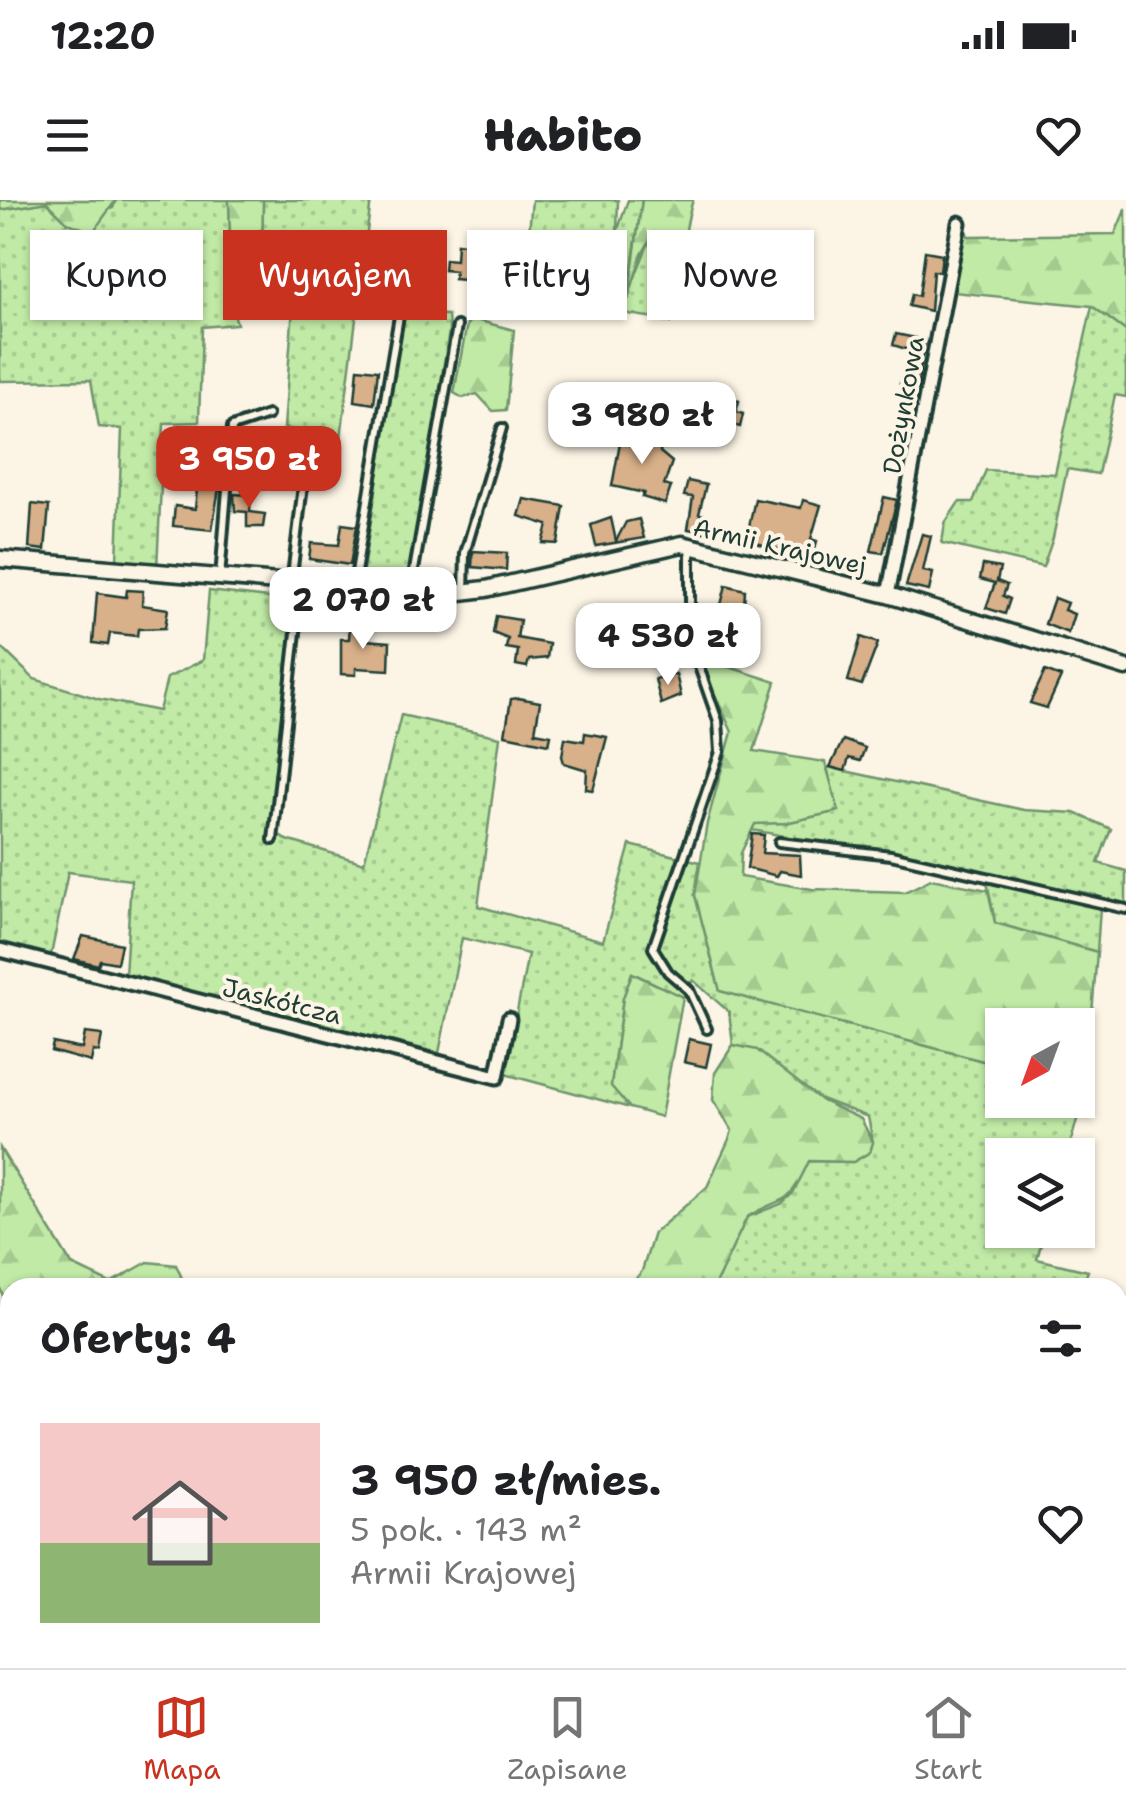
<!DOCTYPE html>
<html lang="pl">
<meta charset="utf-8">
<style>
body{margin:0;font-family:"Shantell Sans",sans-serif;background:#f2f2f2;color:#202124;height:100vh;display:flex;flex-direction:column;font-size:38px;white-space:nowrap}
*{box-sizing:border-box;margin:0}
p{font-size:32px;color:#757577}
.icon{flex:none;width:55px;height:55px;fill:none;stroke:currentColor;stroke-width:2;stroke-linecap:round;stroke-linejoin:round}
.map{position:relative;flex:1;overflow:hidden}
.panel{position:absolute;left:0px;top:1078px;width:1128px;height:392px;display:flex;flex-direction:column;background:#fff;border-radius:30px 30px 0 0;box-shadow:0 2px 8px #0004}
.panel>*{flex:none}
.top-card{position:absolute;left:30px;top:30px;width:1068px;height:90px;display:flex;gap:20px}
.needle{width:65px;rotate:221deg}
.buttons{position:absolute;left:985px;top:808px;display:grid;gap:20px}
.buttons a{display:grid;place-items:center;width:110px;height:110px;border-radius:0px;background:#fff;box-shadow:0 2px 8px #0004;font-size:50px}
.price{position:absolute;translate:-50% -85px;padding:0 22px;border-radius:20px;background:#fff;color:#222;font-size:32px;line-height:65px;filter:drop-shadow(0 2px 5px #0008)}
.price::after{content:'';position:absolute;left:50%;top:60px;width:30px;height:22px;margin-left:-15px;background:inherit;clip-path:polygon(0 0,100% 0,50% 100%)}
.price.on{background:#c8321e;color:#fff}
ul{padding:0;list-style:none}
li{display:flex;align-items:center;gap:30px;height:250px;padding:0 40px}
li span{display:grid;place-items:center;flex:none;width:280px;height:200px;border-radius:0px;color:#555}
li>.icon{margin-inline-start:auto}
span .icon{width:120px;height:120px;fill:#fffc;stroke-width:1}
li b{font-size:42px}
h2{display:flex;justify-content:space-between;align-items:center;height:120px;padding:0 40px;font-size:42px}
.chip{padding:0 35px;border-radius:0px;background:#fff;box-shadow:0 2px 8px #0004;font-size:35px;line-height:90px}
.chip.on{background:#c8321e;color:#fff}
.status{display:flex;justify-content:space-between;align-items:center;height:70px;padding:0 50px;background:#fff;direction:ltr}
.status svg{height:28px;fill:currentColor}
header{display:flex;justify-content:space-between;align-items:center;height:130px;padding:0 40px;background:#fff;font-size:45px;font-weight:800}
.dock{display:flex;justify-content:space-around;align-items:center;height:140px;border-top:2px solid #e0e0e0;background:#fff;font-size:28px;color:#757577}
.dock a{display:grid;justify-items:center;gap:5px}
.dock .on{color:#c8321e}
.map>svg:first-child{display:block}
.grass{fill:url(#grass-dots);stroke:#70946d;stroke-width:2.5}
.forest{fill:url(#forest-firs);stroke:#70946d;stroke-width:2.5}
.building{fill:#d8b089;stroke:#1f3d34;stroke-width:2.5}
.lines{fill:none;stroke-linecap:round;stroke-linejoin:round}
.service-casing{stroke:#1f3d34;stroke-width:14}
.minor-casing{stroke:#1f3d34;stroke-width:19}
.tertiary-casing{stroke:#1f3d34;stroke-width:21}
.service{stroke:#fcf5e5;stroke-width:6}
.minor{stroke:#fcf5e5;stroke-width:11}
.tertiary{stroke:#fcf5e5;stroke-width:14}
.labels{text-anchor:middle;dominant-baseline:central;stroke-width:8;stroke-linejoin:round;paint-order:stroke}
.street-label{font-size:25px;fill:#1f3d34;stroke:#fcf5e5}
</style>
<div class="status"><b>12:20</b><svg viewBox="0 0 49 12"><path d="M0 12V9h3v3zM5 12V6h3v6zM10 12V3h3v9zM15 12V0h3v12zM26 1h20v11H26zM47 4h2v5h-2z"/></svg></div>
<header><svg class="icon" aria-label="menu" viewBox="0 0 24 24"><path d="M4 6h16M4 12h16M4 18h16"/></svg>Habito<svg class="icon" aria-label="heart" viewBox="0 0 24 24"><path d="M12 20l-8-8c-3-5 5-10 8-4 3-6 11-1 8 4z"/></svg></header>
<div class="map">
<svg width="1126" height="1468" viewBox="0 0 1126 1468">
<defs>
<pattern id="grass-dots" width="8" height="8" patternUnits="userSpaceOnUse" patternTransform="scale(2.5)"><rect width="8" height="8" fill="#c1eaa6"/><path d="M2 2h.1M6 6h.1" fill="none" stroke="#a5ca90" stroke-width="1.8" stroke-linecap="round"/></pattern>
<pattern id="forest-firs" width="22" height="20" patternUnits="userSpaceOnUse" patternTransform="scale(2.5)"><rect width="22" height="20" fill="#c1eaa6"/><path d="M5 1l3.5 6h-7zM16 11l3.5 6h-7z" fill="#a5ca90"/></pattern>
</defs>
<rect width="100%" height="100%" fill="#fcf5e5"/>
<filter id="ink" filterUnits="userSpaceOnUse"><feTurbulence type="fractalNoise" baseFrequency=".01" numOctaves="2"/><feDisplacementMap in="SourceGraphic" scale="20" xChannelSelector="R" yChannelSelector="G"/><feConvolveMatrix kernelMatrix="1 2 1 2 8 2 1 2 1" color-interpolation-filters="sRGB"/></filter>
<g filter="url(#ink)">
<g class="grass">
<polygon points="116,0 229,0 232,106 237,124 202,127 199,222 164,223 157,368 117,361 122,229 99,227 91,180 0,181 0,10 47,2 68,23 113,8"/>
<polygon points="263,0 371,0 341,238 284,228 296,67 262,67"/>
<polygon points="532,0 618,0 617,32 628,0 642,0 628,94 653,32 654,118 523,97"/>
<polygon points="1092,106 1126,131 1126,197 1115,195 1098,274 1067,269 1053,338 1043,367 942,343 945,323 959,302 973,302 986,270 1055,274"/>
<polygon points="404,114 448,115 449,131 409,388 361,382"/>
<polygon points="209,391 294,401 270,631 287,640 364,663 401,515 500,537 478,706 603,741 630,645 700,662 695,695 720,791 1002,866 1002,900 1078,900 1078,885 1086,888 1067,955 1002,955 1002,1030 1045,1030 1037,1059 1088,1071 1082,1087 714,1087 747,1017 781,1004 793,993 809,961 853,962 870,952 873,942 868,917 816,897 750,849 733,845 729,812 693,780 683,797 632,773 623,798 611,885 630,908 505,874 528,754 462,738 439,853 125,775 131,680 68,672 50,760 0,745 0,446 34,479 99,499 159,511 167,478 203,460"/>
<polygon points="827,567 1024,610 1075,613 1111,629 1098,663 1126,671 1126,705 1087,693 752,630 755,623 785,623 838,611"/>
<polygon points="987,681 1100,707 1097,752 995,723"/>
<polygon points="677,1460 968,1460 966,1468 675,1468"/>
</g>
<g class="forest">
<polygon points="0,0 116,0 93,32 68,23 47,2 0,10"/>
<polygon points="229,0 263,0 261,109 232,106"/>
<path d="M 642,0 L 693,0 C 680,40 684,83 671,123 L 654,118 L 653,35 L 641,56 L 628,100 Z"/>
<polygon points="1126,8 1126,131 1092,106 953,92 965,27 968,36 1115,34"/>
<polygon points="472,119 514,130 506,210 493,211 477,194 463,198 454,193 467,124"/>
<polygon points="698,457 776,482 754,551 825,562 839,611 785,623 755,624 741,653 740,677 812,689 905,692 931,679 988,690 995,723 1097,752 1086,888 1078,885 1078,825 1002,825 1002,866 720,791 695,695 707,623 732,532"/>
<polygon points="632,773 683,797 661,917 630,908 611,886 623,798"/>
<path d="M 733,845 L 757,850 L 822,901 L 861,919 L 873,942 L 870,952 L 853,962 L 809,961 C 786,1011 786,993 747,1017 L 714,1087 L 629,1087 L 642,1071 L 654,1033 L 707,987 L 730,937 L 732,930 L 713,900 L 715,873 Z"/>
<polygon points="0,948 72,1065 110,1083 148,1062 176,1065 186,1087 10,1088 10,1114 0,1088"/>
</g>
<g class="building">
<polygon points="457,43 466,44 464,68 496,77 493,93 475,89 476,81 454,79 455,71 444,70 445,59 456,60"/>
<polygon points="925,51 942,54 940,72 933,71 930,111 909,106 912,94 919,96"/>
<polygon points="896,134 925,140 917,189 900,184 908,156 906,149 893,145"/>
<polygon points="358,168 378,170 374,204 355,201"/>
<polygon points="720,196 739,201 736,212 743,214 740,227 718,221"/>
<polygon points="623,226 644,229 642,242 661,247 660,252 672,262 664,285 671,287 665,304 642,297 644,293 612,286"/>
<polygon points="273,251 291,252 295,274 253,272 254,258 272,258"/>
<polygon points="199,269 221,276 212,330 173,326 175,306 195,309"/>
<polygon points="688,281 706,285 699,314 708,316 704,332 688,329 693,297 684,296"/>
<polygon points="234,294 251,295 250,312 265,314 263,327 247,327 247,312 235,311"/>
<polygon points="884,297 897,300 883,353 871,351"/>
<polygon points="524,299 564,306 558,344 543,343 548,325 519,316"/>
<polygon points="755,299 801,308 803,300 821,305 811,339 817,341 812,359 746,340"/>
<polygon points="32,304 49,306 45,350 29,348"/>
<polygon points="611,318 616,341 626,322 639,319 644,338 596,346 591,325"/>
<polygon points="342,324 357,326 350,365 309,359 311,343 339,345"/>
<polygon points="922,334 931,336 923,371 933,373 929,391 906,386"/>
<polygon points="473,351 507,353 506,370 472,367"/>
<polygon points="983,365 1000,368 997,381 1007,385 1003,396 1010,399 1005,414 986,408 995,383 980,379"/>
<polygon points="726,385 745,390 742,434 729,429 736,409 721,405"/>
<polygon points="127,390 143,391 142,405 168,409 165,428 138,429 137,436 110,433 108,445 93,443 97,393 126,397"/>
<polygon points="1054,398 1067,403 1064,410 1074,414 1068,433 1045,424"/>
<polygon points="496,416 520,420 517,438 549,444 547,458 529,460 527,467 516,465 518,450 506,448 508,439 493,433"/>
<polygon points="350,423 367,424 366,440 390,442 389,470 356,468 356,475 341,474 341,439 349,439"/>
<polygon points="861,437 878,443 862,485 848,481"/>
<polygon points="1045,471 1061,477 1047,508 1030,503"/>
<polygon points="676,474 681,496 661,504 655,479"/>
<polygon points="518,498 540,502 535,532 551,535 549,544 505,535 511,499"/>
<polygon points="585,533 607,537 593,590 586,589 587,570 564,563 562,556 565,538 584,541"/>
<polygon points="843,540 865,548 860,561 849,558 845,571 830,567"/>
<polygon points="752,634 764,635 762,653 800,655 801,675 780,671 777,676 747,668"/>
<polygon points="83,736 121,744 117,763 100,760 98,765 74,759"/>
<polygon points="85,833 102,835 99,852 93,851 91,862 51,851 53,843 82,849"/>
<polygon points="689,839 711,844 706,867 684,862"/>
</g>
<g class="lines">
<defs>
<g id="service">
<polyline points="695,347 690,355 690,441 718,521 720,552 653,748 668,772 689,790 707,829"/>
<polyline points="220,378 232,227 268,215"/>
<polyline points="291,384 308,244"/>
<polyline points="353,390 400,110"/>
<polyline points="464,392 465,353 502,228"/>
<polyline points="414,393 413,376 457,126"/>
<polyline points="273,640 301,387"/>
<polyline points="779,642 891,655 1126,709"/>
</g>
<g id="minor">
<polyline points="888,395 959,23"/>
<polyline points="0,750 497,877 509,819"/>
</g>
<polyline id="tertiary" points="0,359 435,395 486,389 682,344 888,395 1126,468"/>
</defs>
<use href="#service" class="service-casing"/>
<use href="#minor" class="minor-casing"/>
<use href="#tertiary" class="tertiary-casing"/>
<use href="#service" class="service"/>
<use href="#minor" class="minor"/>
<use href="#tertiary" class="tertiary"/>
</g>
</g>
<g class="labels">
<g class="street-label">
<text transform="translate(903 205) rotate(-80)">Dożynkowa</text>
<text transform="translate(780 346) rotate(13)">Armii Krajowej</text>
<text transform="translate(282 801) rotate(14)">Jaskółcza</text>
</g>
</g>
</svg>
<div class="buttons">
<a><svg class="needle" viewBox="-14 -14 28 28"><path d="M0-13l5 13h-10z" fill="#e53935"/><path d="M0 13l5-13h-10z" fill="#757577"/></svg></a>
<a><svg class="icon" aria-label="layers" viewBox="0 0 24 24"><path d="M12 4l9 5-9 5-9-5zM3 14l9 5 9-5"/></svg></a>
</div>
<b class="price" style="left:642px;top:267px">3 980 zł</b>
<b class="price on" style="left:249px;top:311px">3 950 zł</b>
<b class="price" style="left:363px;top:452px">2 070 zł</b>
<b class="price" style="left:668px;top:488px">4 530 zł</b>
<div class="top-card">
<a class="chip">Kupno</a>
<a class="chip on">Wynajem</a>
<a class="chip">Filtry</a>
<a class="chip">Nowe</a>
</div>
<section class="panel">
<h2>Oferty: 4<svg class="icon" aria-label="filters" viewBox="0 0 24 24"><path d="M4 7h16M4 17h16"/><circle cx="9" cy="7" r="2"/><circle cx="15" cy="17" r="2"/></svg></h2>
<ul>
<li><span style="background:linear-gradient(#f6c9c9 60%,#8fb573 0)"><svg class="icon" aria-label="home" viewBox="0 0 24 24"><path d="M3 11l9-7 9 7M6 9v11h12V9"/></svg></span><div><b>3 950 zł/mies.</b><p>5 pok. · 143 m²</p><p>Armii Krajowej</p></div><svg class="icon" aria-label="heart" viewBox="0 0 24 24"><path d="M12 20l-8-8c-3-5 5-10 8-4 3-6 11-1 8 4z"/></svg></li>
</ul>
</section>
</div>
<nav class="dock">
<a class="on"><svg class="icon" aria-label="map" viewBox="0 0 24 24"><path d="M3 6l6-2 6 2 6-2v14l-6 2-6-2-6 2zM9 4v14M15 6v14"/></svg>Mapa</a>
<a><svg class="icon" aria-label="saved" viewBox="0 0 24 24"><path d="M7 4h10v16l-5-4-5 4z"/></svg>Zapisane</a>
<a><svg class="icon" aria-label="home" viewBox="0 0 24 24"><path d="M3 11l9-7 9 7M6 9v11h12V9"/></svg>Start</a>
</nav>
